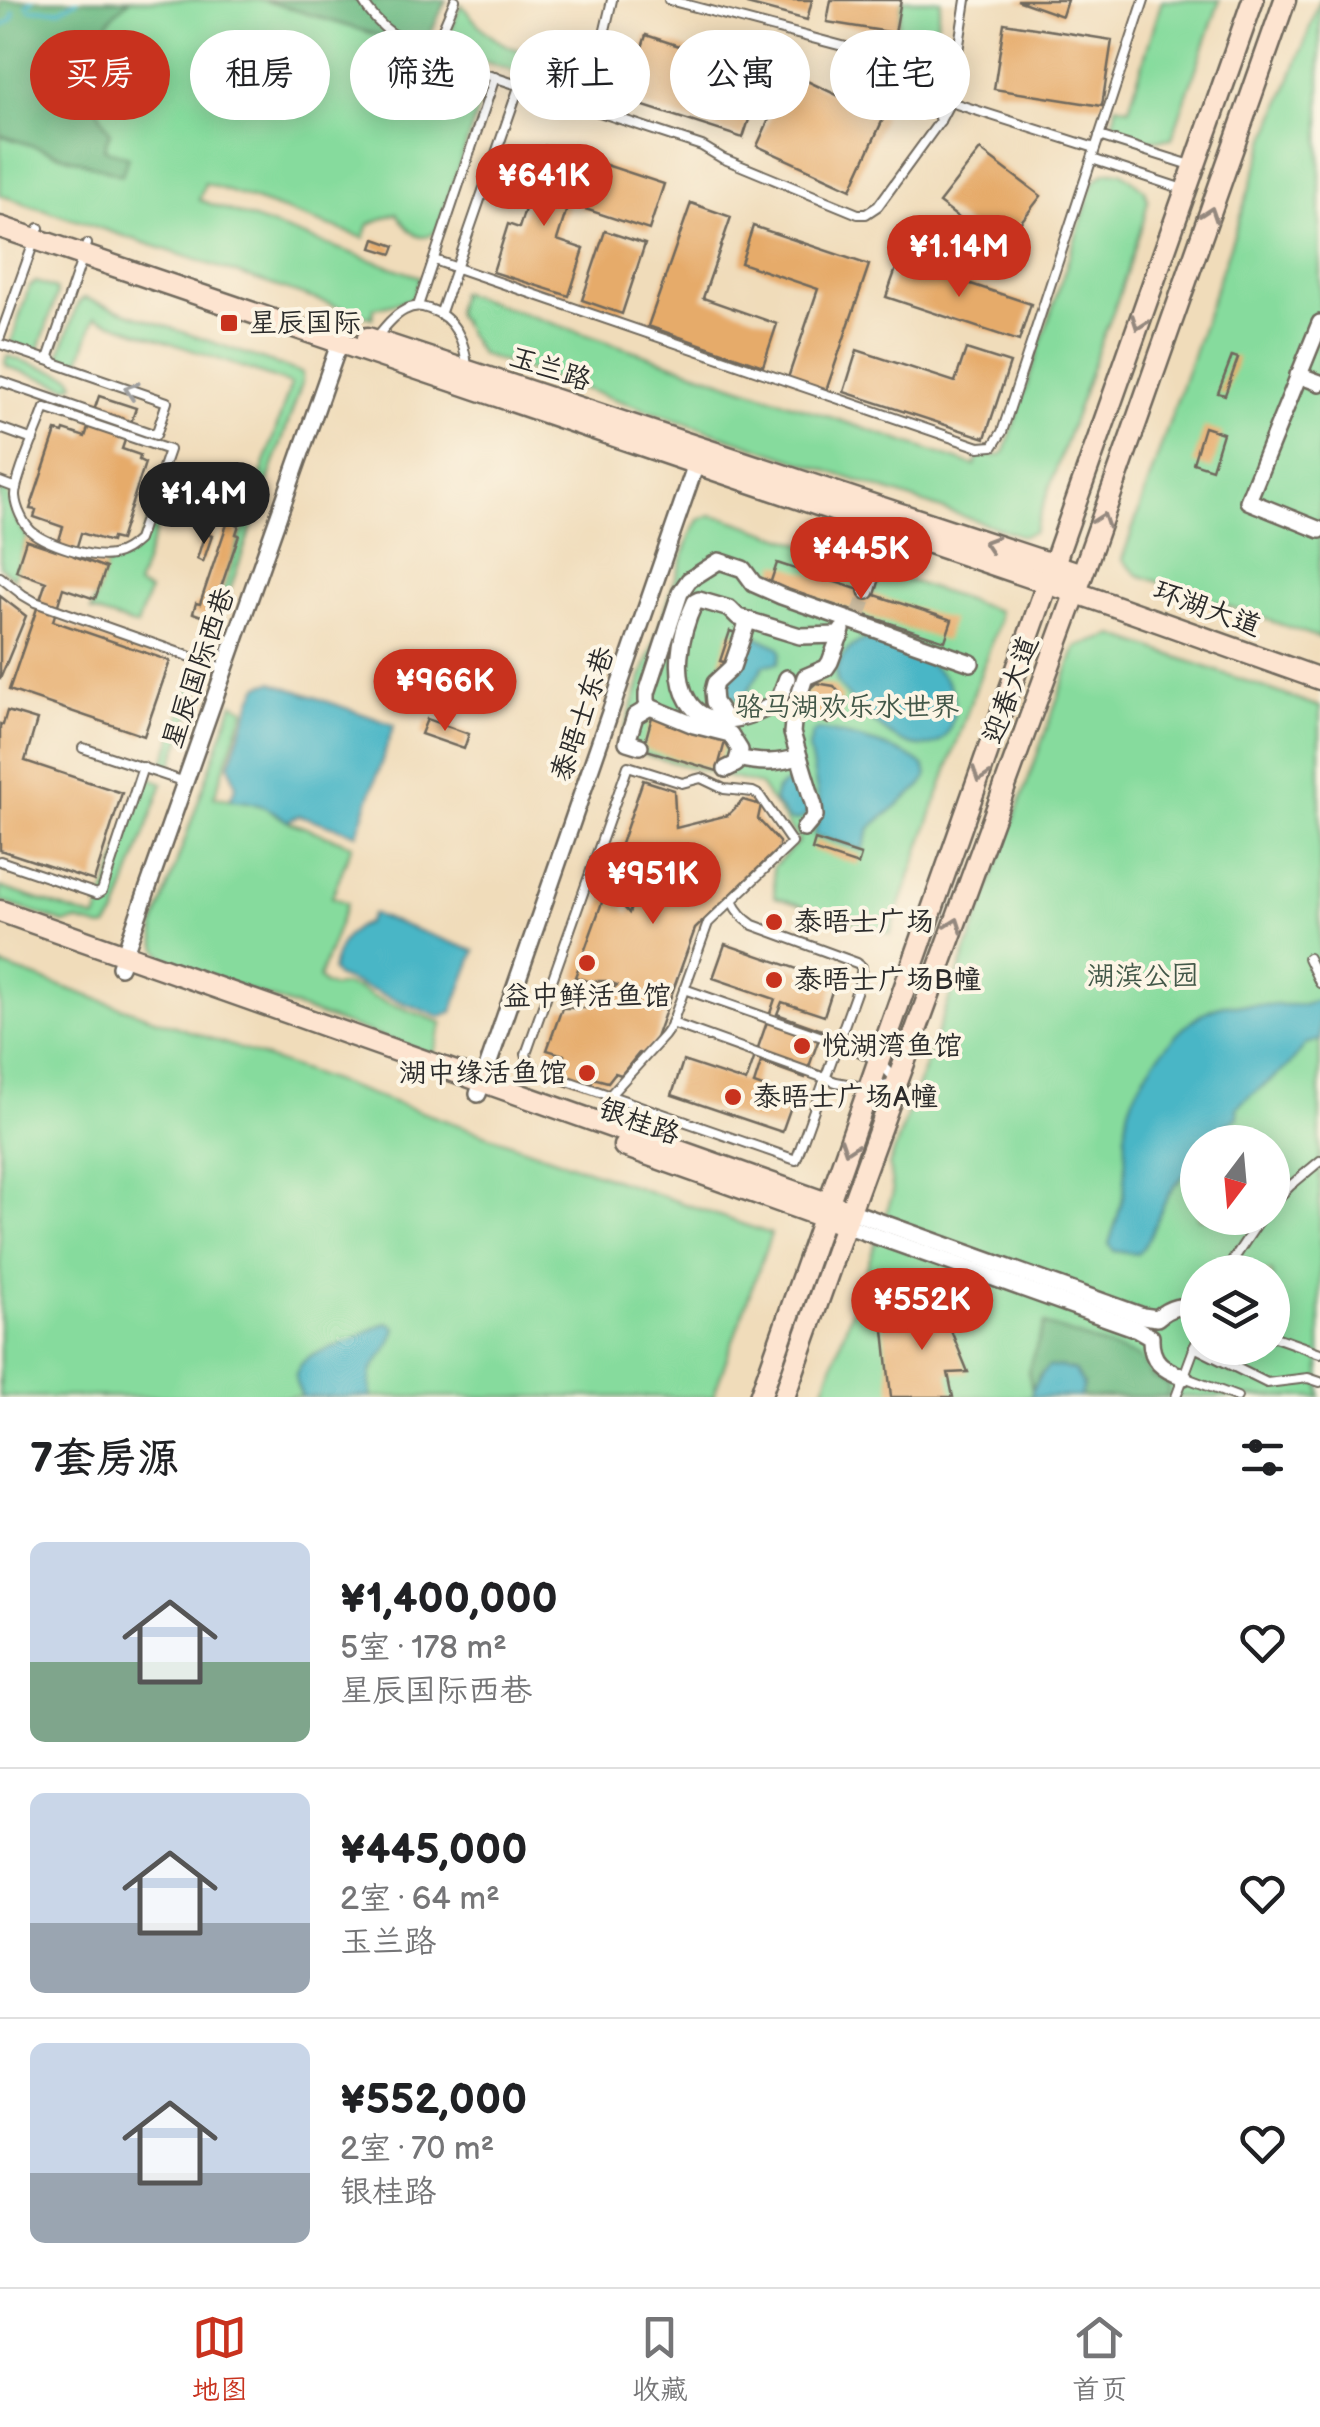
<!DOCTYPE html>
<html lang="zh">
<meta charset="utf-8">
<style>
body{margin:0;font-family:"Balsamiq Sans","LXGW WenKai TC",sans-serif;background:#f6f6f6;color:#202124;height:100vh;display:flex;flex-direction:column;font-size:38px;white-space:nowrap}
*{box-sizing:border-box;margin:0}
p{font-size:32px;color:#757577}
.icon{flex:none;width:55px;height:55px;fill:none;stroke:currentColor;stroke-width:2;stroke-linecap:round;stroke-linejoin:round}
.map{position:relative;height:1397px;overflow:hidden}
.details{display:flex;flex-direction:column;background:#fff;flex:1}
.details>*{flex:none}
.guide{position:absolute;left:30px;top:30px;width:1260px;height:90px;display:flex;gap:20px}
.needle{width:65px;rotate:196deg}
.fabs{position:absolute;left:1180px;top:1125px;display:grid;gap:20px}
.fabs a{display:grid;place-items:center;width:110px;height:110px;border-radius:50%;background:#fff;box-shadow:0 5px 25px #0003;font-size:50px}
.price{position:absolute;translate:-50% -85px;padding:0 22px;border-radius:35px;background:#c8321e;color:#fff;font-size:32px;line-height:65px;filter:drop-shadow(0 2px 5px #0008)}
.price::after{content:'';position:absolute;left:50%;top:60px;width:30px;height:22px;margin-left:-15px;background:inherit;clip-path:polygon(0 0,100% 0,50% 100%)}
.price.selected{background:#222;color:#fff}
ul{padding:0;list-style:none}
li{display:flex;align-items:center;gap:30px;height:250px;padding:0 30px}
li+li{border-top:2px solid #e0e0e0}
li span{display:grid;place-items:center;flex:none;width:280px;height:200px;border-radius:15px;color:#555}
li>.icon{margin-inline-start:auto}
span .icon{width:120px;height:120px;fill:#fffc;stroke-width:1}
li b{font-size:42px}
h2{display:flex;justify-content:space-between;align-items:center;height:120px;padding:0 30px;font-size:42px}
.chip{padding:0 35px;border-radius:45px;background:#fff;box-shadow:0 5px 25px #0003;font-size:35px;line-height:90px}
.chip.selected{background:#c8321e;color:#fff}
.menu{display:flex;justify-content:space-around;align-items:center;height:140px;border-top:2px solid #e0e0e0;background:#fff;font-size:28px;color:#757577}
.menu a{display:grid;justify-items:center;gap:5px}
.menu .selected{color:#c8321e}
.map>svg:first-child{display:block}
.green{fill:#86db9d;stroke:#588364;stroke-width:2.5;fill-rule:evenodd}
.forest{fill:#6cbb84;stroke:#4c7358;stroke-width:2.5}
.water{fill:#49b6c6;stroke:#3a7078;stroke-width:2.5}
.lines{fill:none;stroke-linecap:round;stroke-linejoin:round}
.stream{stroke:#49b6c6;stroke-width:4}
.building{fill:#e6ab6a}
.street-tunnel{stroke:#c9b99d;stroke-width:15;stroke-dasharray:15 8;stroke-linecap:butt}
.lane-casing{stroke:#70695d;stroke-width:12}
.street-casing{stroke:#70695d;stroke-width:20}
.secondary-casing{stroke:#70695d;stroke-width:25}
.lane{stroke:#fff;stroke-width:8}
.street{stroke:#fff;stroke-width:15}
.secondary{stroke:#fde4d0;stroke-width:20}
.oneway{stroke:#94887e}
.oneway2{stroke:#a0a0a0}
.poi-dot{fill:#c8321e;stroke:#fcf5e5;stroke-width:4}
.labels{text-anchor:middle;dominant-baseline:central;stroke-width:8;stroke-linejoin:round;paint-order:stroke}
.poi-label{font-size:28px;fill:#2b2b2b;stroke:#fcf5e5;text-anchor:start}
.street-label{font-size:28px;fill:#2b2b2b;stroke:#fcf5e5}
.park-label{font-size:28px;fill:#425748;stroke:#fcf5e5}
</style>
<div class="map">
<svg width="1320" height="1397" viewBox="0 0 1320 1397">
<rect width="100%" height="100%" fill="#fcf5e5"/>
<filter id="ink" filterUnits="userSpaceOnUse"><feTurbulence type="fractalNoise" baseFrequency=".01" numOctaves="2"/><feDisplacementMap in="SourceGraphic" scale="20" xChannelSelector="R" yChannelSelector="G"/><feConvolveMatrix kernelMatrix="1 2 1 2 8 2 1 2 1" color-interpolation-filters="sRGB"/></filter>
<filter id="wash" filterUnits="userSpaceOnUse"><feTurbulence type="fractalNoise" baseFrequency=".0048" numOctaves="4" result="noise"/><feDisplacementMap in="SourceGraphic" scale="40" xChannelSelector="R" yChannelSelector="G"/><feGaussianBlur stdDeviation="2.25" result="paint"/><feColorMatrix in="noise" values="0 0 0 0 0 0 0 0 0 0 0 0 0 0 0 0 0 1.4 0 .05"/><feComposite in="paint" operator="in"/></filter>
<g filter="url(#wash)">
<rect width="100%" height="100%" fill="#f0dcba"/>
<g class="green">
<path d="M 131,0 L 263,0 L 403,43 C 420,72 471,62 481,100 L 438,229 C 418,248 409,229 396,213 L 369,224 L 364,238 L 205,183 L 199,200 L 420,277 L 412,299 L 374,308 L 372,318 L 0,195 L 0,135 L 121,175 L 104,149 L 110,132 C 104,122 98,113 95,102 C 86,67 99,19 131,0 Z"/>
<polygon points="902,0 941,0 934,43 896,36"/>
<path d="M 1162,0 L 1220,0 L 1172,138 C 1154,142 1127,140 1114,128 L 1116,105 L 1129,108 Z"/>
<polygon points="1319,0 1320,0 1320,638 1138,575 1122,560 1267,138 1305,42"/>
<path d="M 461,4 C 501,57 529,57 591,50 L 582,93 L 444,49 Z"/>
<path d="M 1108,172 L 1121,172 L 1144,189 L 1148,200 L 1144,219 L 1114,310 L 1099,347 L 1034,532 L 1022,536 L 480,354 L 455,312 L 460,292 L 975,466 L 980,451 C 990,455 997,460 1005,451 L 1094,182 L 1101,175 Z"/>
<polygon points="36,282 56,289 57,295 38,352 11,343 29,287"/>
<polygon points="84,298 302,373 302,383 210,647 204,647 291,384 95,317 79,363 59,357 78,303"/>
<polygon points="7,356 71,376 75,383 69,387 8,367 5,363"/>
<polygon points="0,488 7,490 13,514 27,537 14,578 0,567"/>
<polygon points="710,515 725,518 998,611 999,621 890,934 775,897 773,867 799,841 760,785 618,748 690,536 699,520"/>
<path d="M 151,517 L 160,519 L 137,586 L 149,591 L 137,626 L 91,611 L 107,563 C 143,558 136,542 151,517 Z"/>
<path d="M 1114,635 L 1320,707 L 1320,1397 L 821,1397 L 893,1193 L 889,1166 L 1076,647 ZM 1198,1142 L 1272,1142 L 1272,1218 L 1198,1218 ZM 1198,1272 L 1272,1272 L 1272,1348 L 1198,1348 Z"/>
<polygon points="197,669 203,674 203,678 172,764 169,768 161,770"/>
<path d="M 233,703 L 245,709 L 214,797 L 247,801 L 265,807 L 287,821 L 352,845 L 332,897 L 347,903 L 319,978 L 324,984 L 332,987 L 344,985 L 361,990 L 373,997 L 443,1023 L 433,1055 L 176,965 C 157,953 155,949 154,927 Z"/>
<polygon points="151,778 163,783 116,915 107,927 102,928 77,921 64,923 0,901 0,887 96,919 144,785 147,779"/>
<polygon points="0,965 771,1234 713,1397 0,1397"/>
</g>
<g class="forest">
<path d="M 0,0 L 131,0 C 99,19 86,67 95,102 C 98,113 104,122 110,132 L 104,149 L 128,157 L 122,175 L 0,135 Z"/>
<polygon points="263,0 446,0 425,46 403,43"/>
<polygon points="1044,1324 1140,1358 1152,1377 1169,1384 1167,1397 1080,1397 1083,1384 1075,1371 1061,1367 1048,1368 1039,1376 1032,1391 1028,1371"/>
</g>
<g class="water">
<polygon points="755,636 779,647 781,653 778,663 764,665 745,696 731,699 722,692 721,687 750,637"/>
<path d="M 864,640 C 904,646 967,670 952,721 C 948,735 942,744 927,746 C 899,750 867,717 851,699 C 847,694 839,688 837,681 C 831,665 850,645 864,640 Z"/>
<path d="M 272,682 L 394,725 L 357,834 L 299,815 L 287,821 C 270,807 253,801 230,800 L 236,786 L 229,765 L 253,697 L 259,686 Z"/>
<path d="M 817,730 C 836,731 921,752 926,771 C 928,778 924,781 921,786 L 870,828 L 863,850 L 814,835 L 821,811 L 809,748 L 812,734 Z"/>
<path d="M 788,783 L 802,788 L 810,809 C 806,818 800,822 789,820 L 775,803 C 773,792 778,786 788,783 Z"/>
<path d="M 372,914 L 475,951 L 452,1012 L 440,1017 L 336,976 L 332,971 C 336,949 345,930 367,923 Z"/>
<path d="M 1320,999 L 1320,1040 L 1305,1044 C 1290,1072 1259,1086 1237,1107 L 1238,1117 L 1216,1131 L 1213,1142 L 1198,1142 L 1197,1161 C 1189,1171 1178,1180 1171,1191 C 1158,1209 1153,1240 1137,1254 L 1114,1251 L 1109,1244 C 1114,1227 1121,1209 1124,1191 C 1128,1165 1122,1130 1130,1105 C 1142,1070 1187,1012 1224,1005 L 1304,1005 Z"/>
<path d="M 386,1323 L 392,1324 L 396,1329 C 393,1336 390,1345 385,1352 C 369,1372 369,1369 371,1397 L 302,1397 L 296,1382 L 296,1373 L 301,1364 L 310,1356 L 353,1339 Z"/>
<path d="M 1048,1367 L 1061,1367 L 1075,1371 L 1083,1384 L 1080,1397 L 1031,1397 C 1032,1385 1040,1376 1048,1367 Z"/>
</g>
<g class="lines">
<g class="stream">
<polyline points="26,5 33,0"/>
<polyline points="29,9 60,10 77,0"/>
<polyline points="0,28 11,20 14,12"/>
</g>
</g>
<g id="blocks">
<g class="building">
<polygon points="748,0 812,0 807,20 747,4"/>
<polygon points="831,0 901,0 895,33 827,22"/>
<polygon points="1017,0 1067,0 1062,16"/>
<polygon points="1004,23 1112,40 1102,106 994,89"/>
<polygon points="646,35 764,74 743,138 625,100"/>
<polygon points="790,73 884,117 851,189 757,146"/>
<polygon points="545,146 583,158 557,240 584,249 569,296 493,272 508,224 519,228"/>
<polygon points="980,150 1041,196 1000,249 939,203"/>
<polygon points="594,161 664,184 649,230 579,207"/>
<polygon points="691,203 731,217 703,298 777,324 763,366 648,326"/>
<polygon points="753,226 869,265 826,391 788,378 818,289 741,263"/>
<polygon points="605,231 645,244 622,314 582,300"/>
<polygon points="375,239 395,246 392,254 372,248"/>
<polygon points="899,260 1031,304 1019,341 886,297"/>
<polygon points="966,349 1010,363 985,438 844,392 857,350 955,382"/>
<polygon points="1232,356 1238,358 1225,395 1218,393"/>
<polygon points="99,396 136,408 122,449 140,455 139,460 145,463 120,540 112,538 111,542 81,533 74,556 106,568 95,599 63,588 53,621 170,661 144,736 9,690 46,582 16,571 26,540 56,550 63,527 34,517 36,510 30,509 56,431 63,433 64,430 85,437"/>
<polygon points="1204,427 1223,433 1212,469 1193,463"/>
<polygon points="228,521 239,525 236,534 239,535 210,619 193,613 196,603 200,604"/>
<polygon points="205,533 212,536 203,562 197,559"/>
<polygon points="777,563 952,620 945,641 770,584"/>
<polygon points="0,596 26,616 0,679"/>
<polygon points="730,631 738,634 728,663 720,661"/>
<polygon points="816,683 834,686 843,698 840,706 842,713 833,717 828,724 820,720 811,722 803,708 806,692"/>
<polygon points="7,711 37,720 25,761 122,793 94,881 0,850 0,724 3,725"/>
<polygon points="652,717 726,738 717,771 643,749"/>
<polygon points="427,719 469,734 464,749 421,734"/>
<polygon points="643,780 674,790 676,828 728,815 743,800 761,805 758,819 779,842 779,848 695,929 656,1038 643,1055 639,1053 621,1075 615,1073 608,1082 593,1078 591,1085 552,1072 556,1058 564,1060 564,1055 547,1050 562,1008 586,1008 593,1006 617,985 606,981 587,981 575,977 605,894 616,898 629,913 638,888 631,886 612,870"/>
<polygon points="815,840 861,855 858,865 812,850"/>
<polygon points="725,944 835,982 824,1016 782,1002 777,1014 822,1030 805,1078 761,1062 754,1084 794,1098 782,1132 672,1095 683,1061 746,1082 775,999 713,978"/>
<polygon points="938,1299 968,1372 948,1373 953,1397 891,1397 884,1330 886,1323 907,1313 911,1306"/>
</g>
</g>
</g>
<g filter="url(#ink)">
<use href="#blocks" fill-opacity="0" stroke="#70695d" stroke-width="2.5"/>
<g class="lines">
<polyline class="street-tunnel" points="859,615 867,591"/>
<defs>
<g id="lane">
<path d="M 362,0 C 379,30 404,43 435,57"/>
<polyline points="455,0 434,49 435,55 439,59 702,146 722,158 858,214 866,214 878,206 940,121 950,102 966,0"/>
<polyline points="669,0 850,48 923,85 932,93 940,121"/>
<polyline points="950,102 1095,148"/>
<polyline points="587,107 612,0"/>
<polyline points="1099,136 1194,166"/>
<polyline points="1092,159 1183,189"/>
<polyline points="434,260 979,447 993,446 1002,432 1144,0"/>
<polyline points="418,306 495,77"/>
<polyline points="441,312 520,84"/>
<polyline points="0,337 39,228"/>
<path d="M 376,338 C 384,328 393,316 405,310 C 414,305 421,306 429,309 C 455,317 465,342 467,367"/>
<polyline points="0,344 53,362"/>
<polyline points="0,381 156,435 167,402 54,363 49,356 87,244"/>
<path d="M 45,408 L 169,450 L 138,540 C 130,547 123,553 112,555 C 92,559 46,544 31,531 C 23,523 16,508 15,496 C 14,481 39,426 45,408 Z"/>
<polyline points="0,428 33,440"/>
<polyline points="0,482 16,488"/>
<polyline points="149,507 182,518"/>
<polyline points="0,577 23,595 35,602 225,669"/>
<polyline points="83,748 185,782"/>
<polyline points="0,861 97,894 102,891 143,767"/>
<polyline points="1308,958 1320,983"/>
<polyline points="684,989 848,1046 878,1061 895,1079"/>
<polyline points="672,1023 836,1082 868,1088 894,1083"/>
<path d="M 610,1095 L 664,1036 L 671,1026 L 708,923 L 792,843 L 759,795 L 753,792 L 724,789 L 701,778 L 682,783 L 628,766 L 526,1054 L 528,1061 L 539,1071 L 796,1160 L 859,984 L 862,967 L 857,963 L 753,925 C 743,918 737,912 732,901"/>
<polyline points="1272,1204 1290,1186 1320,1161"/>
<polyline points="1225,1272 1261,1218"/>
<polyline points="1272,1336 1320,1353"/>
<polyline points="1194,1347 1267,1383 1308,1378 1320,1382"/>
<polyline points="1184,1377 1237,1397"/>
<polyline points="1176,1397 1198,1338"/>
</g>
<g id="street">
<polyline points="1320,323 1248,501 1320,530"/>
<polyline points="1298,375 1320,383"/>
<polyline points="867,591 877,559"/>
<path d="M 787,678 L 778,702 C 685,756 659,678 695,602 L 699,600 L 730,609 L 738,617 L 800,636 L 841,635"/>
<polyline points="650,707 647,701 647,693 680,593 689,580 719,561 743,569 754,584 781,596 971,663"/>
<polyline points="650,707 694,725 730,734 740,750 736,764 726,769"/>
<polyline points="727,721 714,702 713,691 715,683 732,667 748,620"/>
<polyline points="640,746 627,742 635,716 650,707"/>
<path d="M 739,758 C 761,764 778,763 799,757"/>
<polyline points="804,829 815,816 814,806 792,733 794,712 805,677 826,668 830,662 842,630"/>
<polyline points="120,967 344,330"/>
<polyline points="478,1094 696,464"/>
<path d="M 850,1211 L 1143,1316 L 1157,1318 C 1170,1307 1181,1304 1198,1309"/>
<path d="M 845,1225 L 1137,1329 L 1151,1337 C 1150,1361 1163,1370 1184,1377"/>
</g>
<g id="secondary">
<polyline points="0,227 1109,604 1320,679"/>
<polyline points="368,338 1082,574"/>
<polyline points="0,911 838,1207"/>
<polyline points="624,1146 837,1222"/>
<polyline points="760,1397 1253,0"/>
<polyline points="784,1397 850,1211 1085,567 1285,0"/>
</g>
</defs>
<use href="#lane" class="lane-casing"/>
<use href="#street" class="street-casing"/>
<use href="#secondary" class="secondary-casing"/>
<use href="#lane" class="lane"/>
<use href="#street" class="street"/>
<use href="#secondary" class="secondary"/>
</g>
<defs><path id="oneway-chevron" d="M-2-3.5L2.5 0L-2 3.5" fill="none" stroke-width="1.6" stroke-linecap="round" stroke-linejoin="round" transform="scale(2.5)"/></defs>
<g class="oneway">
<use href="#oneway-chevron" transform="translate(1210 214) rotate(-71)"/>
<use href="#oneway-chevron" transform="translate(1139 323) rotate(110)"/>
<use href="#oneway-chevron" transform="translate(1102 520) rotate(-71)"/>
<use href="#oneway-chevron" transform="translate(990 544) rotate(-162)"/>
<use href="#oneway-chevron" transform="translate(980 775) rotate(109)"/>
<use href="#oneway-chevron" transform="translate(955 925) rotate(-70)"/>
<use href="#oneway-chevron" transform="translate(848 1147) rotate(109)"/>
</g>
<use class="oneway2" href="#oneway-chevron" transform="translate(131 390) rotate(-161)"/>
</g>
<g class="poi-dot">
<rect x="219" y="313" width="20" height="20" rx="5"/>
<circle cx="774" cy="922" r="10"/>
<circle cx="587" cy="963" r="10"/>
<circle cx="774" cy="980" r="10"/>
<circle cx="802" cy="1046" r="10"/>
<circle cx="587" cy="1073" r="10"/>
<circle cx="733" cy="1097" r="10"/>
</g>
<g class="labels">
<g class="poi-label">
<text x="249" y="323">星辰国际</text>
<text x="794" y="922">泰晤士广场</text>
<text x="794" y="980">泰晤士广场B幢</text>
<text x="587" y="996" text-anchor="middle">益中鲜活鱼馆</text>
<text x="822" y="1046">悦湖湾鱼馆</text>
<text x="567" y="1073" text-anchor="end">湖中缘活鱼馆</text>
<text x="753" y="1097">泰晤士广场A幢</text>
</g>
<g class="street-label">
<text transform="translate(550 369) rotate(18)">玉兰路</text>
<text transform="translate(1207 609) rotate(20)">环湖大道</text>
<text transform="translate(199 668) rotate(-71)">星辰国际西巷</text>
<text transform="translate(1011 690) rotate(-70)">迎春大道</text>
<text transform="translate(583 714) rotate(-71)">泰晤士东巷</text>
<text transform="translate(639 1122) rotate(20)">银桂路</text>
</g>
<g class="park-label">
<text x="847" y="707">骆马湖欢乐水世界</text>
<text x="1143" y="976">湖滨公园</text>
</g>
</g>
</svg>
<div class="fabs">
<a><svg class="needle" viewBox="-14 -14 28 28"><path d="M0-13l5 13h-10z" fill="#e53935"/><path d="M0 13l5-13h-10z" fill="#757577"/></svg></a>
<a><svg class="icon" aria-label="layers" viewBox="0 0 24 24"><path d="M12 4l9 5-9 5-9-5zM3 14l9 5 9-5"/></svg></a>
</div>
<b class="price" style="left:544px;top:229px">¥641K</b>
<b class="price" style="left:959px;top:300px">¥1.14M</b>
<b class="price selected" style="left:204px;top:547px">¥1.4M</b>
<b class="price" style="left:861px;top:602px">¥445K</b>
<b class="price" style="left:445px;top:734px">¥966K</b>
<b class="price" style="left:653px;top:927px">¥951K</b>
<b class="price" style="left:922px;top:1353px">¥552K</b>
<div class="guide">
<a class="chip selected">买房</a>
<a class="chip">租房</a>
<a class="chip">筛选</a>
<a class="chip">新上</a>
<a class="chip">公寓</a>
<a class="chip">住宅</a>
</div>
</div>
<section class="details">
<h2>7套房源<svg class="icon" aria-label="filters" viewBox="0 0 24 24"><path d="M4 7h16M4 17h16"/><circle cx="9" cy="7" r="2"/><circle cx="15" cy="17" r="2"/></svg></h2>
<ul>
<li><span style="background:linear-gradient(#c9d6e8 60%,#7fa58c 0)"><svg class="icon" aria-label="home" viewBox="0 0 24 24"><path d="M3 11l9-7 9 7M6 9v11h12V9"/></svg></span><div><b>¥1,400,000</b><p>5室 · 178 m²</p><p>星辰国际西巷</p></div><svg class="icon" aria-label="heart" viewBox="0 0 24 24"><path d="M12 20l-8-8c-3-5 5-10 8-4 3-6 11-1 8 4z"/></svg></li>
<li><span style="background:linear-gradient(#c9d6e8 65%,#9aa5b1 0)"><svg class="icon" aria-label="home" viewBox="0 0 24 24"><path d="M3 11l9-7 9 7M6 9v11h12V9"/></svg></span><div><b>¥445,000</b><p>2室 · 64 m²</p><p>玉兰路</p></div><svg class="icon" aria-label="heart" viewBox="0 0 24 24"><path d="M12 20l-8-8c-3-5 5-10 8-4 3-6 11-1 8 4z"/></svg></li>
<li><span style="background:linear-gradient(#c9d6e8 65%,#9aa5b1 0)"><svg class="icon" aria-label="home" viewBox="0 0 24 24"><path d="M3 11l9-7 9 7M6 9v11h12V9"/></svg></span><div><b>¥552,000</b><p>2室 · 70 m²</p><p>银桂路</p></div><svg class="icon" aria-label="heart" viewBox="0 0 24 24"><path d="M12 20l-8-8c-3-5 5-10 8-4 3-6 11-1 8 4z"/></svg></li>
</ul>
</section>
<nav class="menu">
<a class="selected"><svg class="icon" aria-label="map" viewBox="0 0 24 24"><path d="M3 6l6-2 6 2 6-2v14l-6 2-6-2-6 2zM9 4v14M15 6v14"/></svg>地图</a>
<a><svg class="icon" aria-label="saved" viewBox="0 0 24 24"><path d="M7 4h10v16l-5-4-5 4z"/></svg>收藏</a>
<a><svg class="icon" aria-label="home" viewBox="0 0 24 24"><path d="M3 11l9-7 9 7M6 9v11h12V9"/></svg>首页</a>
</nav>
